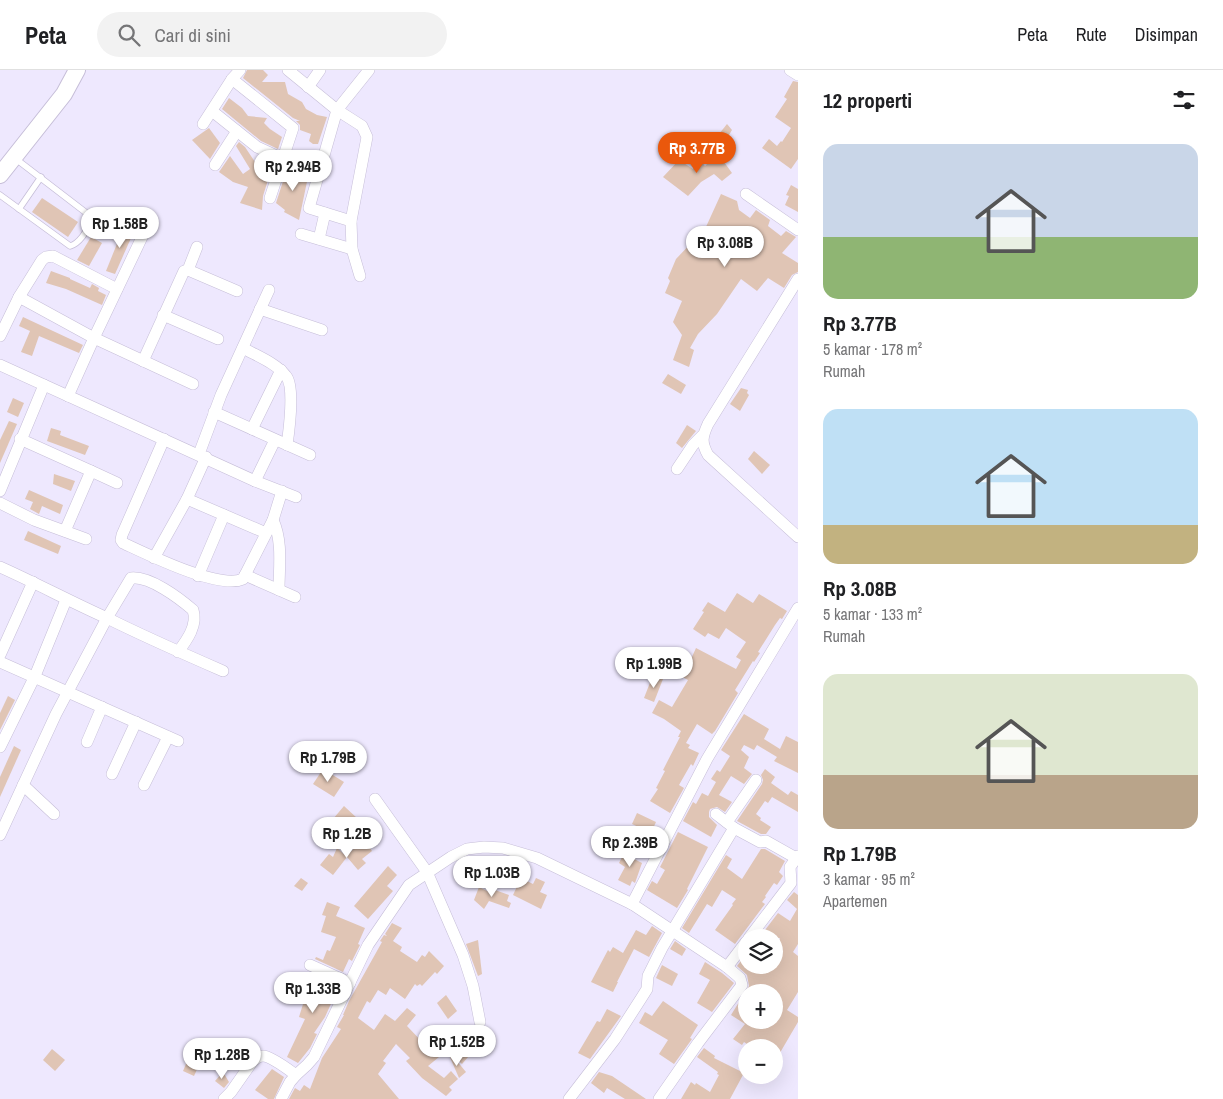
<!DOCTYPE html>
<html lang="id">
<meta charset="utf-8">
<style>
body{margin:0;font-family:"Archivo Narrow",sans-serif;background:#f2f2f2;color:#202124;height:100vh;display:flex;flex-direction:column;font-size:19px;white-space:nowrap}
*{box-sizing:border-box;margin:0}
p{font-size:16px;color:#757577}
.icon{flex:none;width:28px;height:28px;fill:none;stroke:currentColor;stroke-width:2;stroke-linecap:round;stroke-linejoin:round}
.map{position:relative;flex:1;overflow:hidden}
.sheet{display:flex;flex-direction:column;background:#fff;width:425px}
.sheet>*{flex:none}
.fabs{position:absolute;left:738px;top:859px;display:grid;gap:10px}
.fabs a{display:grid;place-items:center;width:45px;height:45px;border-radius:50%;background:#fff;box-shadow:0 5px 20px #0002;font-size:25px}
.price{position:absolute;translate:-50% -42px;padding:0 11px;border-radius:18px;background:#fff;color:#222;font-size:16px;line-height:32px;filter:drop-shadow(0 1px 2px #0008)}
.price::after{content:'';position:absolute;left:50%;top:30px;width:15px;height:11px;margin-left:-8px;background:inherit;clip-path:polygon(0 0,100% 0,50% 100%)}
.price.on{background:#ea580c;color:#fff}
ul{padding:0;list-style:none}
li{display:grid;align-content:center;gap:10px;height:265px;padding:0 25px}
li span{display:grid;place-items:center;height:155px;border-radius:15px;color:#555}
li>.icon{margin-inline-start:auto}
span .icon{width:90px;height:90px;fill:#fffc;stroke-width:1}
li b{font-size:21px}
h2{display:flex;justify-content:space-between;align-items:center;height:60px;padding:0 25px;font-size:21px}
header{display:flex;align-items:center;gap:30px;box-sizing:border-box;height:70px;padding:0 25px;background:#fff;border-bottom:1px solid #e0e0e0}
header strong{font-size:24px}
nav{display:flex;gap:28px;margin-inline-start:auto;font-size:18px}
.search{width:350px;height:45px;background:#f2f2f2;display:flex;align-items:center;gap:12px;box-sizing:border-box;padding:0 18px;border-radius:28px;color:#757577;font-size:19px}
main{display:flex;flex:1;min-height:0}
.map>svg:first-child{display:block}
.building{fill:#e0c5b5;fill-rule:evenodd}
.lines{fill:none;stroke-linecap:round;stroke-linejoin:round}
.lane-casing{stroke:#c6bed8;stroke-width:7}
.street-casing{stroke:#c6bed8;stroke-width:12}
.secondary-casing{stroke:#c6bed8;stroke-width:18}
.lane{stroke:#fff;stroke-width:5.5}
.street{stroke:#fff;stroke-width:11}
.secondary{stroke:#fff;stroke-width:16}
</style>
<header>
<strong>Peta</strong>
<div class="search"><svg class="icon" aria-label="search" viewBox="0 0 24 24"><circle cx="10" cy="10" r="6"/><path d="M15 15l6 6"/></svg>Cari di sini</div>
<nav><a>Peta</a><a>Rute</a><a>Disimpan</a></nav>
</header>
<main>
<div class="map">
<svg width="798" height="1029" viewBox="0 0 798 1029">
<rect width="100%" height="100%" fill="#eee8fe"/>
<g class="building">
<polygon points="247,0 263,0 268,5 262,12 285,12 288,24 302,32 306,39 317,45 327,47 318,74 313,74 309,71 311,64 300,60 300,55 296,51 300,51 293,48 243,8"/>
<polygon points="793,11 798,12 798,89 791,99 762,78 769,69 777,76 781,71 782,72 791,58 775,47 787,29 784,27"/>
<polygon points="229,28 242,38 248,46 267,48 264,53 270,59 282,67 278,79 261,71 222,39"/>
<polygon points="727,54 732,60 726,70 719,64"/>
<polygon points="209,58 220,73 210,89 192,70"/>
<polygon points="239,72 245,77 257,95 272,97 263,126 262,140 240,133 248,117 233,112 219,102 230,86 243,104 250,99 236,76"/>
<polygon points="293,81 307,84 303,98 290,92"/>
<polygon points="719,83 725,88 724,92 732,103 722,111 714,104 701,112 688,126 663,107 679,90 693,99 699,89 705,96"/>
<polygon points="287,99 309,102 299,150 284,142 285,140 276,133"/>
<polygon points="791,115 798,119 798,142 785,135 789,126 786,125"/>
<polygon points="721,124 737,131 739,140 750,148 756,140 770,150 768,156 781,166 786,161 796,167 782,183 798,193 798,202 792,205 784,218 768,208 757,221 741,209 717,244 698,264 690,278 694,280 689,297 673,290 682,265 673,252 682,231 665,223 670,211 668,208 676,189 695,169 700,170"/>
<polygon points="42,128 78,152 68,167 32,142"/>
<polygon points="125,154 135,159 115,204 106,201"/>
<polygon points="91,167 102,173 89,196 77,190"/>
<polygon points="51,201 70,208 70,209 90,218 92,214 99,218 98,221 106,225 102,235 66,219 46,213"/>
<polygon points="23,247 83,275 79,283 39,266 32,286 21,282 30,261 19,256"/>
<polygon points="668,304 686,315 681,324 662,313"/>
<polygon points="741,318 748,320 747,323 749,325 740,341 730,334"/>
<polygon points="13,328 24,333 18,347 7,342"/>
<polygon points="9,351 17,354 0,393 0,370"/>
<polygon points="687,355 696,361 682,378 676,373"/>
<polygon points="51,358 61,361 60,365 89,376 85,385 47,371"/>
<polygon points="754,381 770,395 762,404 748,389"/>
<polygon points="54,404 75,411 71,421 53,414"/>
<polygon points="29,420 63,435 60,444 42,436 39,444 30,439 33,432 25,429"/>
<polygon points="28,461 61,476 58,484 24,470"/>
<polygon points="737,523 753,533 759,524 787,541 782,549 780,548 775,555 758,582 760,583 754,592 753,591 735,620 738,623 715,661 712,664 697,654 686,673 690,675 688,678 699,683 693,696 691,694 679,715 684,718 670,743 650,731 658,719 656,718 665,701 663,700 680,667 678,667 681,661 664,649 652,643 659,630 672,637 688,610 673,602 683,585 691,589 696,578 736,599 741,590 736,587 746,572 726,558 719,569 708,563 705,567 693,559 704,542 702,541 708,532 725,542"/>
<polygon points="653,605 663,609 654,632 644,628"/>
<polygon points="8,626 15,630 0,660 0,643"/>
<polygon points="744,644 769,659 764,669 780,679 786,666 798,672 798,703 774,691 777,687 757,675 754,680 744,675 741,680 749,687 744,698 752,704 744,714 731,706 719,725 732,732 725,742 717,737 710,739 709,742 709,747 717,755 711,767 683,751 693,732 696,734 702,723 708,726 716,712 711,709 717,700 720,702 730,686 721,680"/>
<polygon points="14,676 21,680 0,727 0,707"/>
<polygon points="323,699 344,712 334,727 313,714"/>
<polygon points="765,699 775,707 771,713 788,725 791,721 798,725 798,742 772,727 768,733 765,731 756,744 761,748 760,750 771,757 766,764 761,764 737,751 762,714 763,710 761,705"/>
<polygon points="344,736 358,749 345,763 333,749"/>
<polygon points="637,743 656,752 651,763 632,754"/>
<polygon points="678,762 708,777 687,819 688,820 677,838 647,820 652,811 657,814 665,800 660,797"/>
<polygon points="360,773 362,776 366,773 372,781 362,789 366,793 358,800 347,787 333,805 320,795 329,784 333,787 337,778 346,786"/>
<polygon points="626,779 636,784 634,789 642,793 635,813 632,811 630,816 618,810 625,797 619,793"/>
<polygon points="761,779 765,779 785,791 779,802 783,806 777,815 774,813 765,826 766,827 762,832 765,834 735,874 715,860 733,835 732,834 736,829 722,820 712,837 707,834 689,863 682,858 726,785 732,789 727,798 742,809"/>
<polygon points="388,796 397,805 387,816 393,821 368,849 354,836"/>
<polygon points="301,808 308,813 302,821 294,816"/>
<polygon points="521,808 533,814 536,808 545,812 540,822 547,825 541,839 513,825"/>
<polygon points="479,817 493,824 495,820 509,825 507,831 511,833 509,838 489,831 484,839 474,830"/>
<path d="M 794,822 L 798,825 L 798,874 L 793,882 L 798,886 L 798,922 L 787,940 L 798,947 L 798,952 L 774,993 L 774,978 L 753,978 L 744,972 L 742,975 L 733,969 L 745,954 L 731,945 L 749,916 L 747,905 L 737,896 L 746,884 L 746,895 L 774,895 L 774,881 L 780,868 L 759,868 L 778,843 L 790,851 L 797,839 L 787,830 ZM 746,922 L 774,922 L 774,950 L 748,950 L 746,952 Z"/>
<polygon points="327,832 340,837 336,846 365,858 358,874 360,875 352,891 349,889 343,902 315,889 316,887 323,890 327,880 330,881 336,867 321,862 326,846 322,845"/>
<polygon points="392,853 402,858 393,871 402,877 400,881 417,892 422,885 425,887 429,881 444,896 437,904 435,902 422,916 420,914 417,916 415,914 405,929 390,918 386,925 378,920 370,933 367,931 358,948 374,960 385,944 395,951 407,938 416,945 407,956 426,976 428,974 439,987 428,996 444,1008 451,1001 458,1009 449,1017 452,1020 446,1026 422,1008 406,991 410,988 396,974 383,991 386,993 378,1004 399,1029 289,1029 295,1018 300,1021 304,1015 310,1019 322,988 341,959 337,957 344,945 343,945 349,931 382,872 380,871 384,865 387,866 385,864"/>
<polygon points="652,856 662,863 649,887 634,879 617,912 618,912 613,922 591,912 608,880 610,882 613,877 623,883 636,860 646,865"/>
<polygon points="478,870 482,904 478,906 466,874"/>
<polygon points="675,871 686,879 682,886 670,879"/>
<polygon points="705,892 722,903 734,913 712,942 697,933 710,910 699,904"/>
<polygon points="662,895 678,904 672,916 656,908"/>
<polygon points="309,903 339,916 325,947 314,963 317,964 310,978 298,993 287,987 305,949 299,947 304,931 312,934 303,905 308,906"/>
<polygon points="446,925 457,941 448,949 437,933"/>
<polygon points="663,931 698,955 690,968 692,969 674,994 659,984 668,970 639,953 645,942 652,946"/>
<polygon points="607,939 621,946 590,989 578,983 597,951 600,952"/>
<polygon points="452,967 469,986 462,994 447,980 443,971"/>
<polygon points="704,978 715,986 714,988 744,1003 730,1029 681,1029 691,1012 695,1015 696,1013 710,1022 719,1005 717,1004 718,1002 697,987"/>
<polygon points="52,979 65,990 55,1001 43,990"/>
<polygon points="192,980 203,986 194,1006 183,1001"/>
<polygon points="451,984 466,1002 459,1008 449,985"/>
<polygon points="272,999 284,1007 274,1029 268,1029 255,1020"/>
<polygon points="223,1002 229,1012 224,1018 215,1011"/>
<polygon points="599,1002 612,1006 646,1029 625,1029 607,1018 604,1023 591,1013"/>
</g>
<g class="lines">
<defs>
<g id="lane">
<path d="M 0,125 L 70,176 C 79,174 87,161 91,152 L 89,145 L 16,89"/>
<polyline points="19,139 41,107"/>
</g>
<g id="street">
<polyline points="288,0 337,40 362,56 367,67 351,151 352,179 360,206"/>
<polyline points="790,0 798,5"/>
<polyline points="232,9 293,58 270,128"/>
<polyline points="308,17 320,0"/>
<polyline points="212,41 257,77 283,89"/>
<polyline points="203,54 232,9 240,0"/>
<polyline points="215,95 237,61"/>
<polyline points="746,124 798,160"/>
<polyline points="351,151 309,138 337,40 369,0"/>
<polyline points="301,164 352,179"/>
<polyline points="319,169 325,143"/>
<polyline points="188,200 197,177"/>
<path d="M 798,209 L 708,354 C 702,367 701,372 708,385 L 798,467"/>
<polyline points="19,227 42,190 46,187 53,186 117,219"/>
<polyline points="260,239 322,260"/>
<polyline points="163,245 218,269"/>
<polyline points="0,266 19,227 94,268 143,165"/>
<path d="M 243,278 C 257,286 276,293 286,306 C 295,316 289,361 287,375"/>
<polyline points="143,291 184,201 188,200 237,221"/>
<polyline points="0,295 255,411 296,427"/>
<polyline points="68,326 94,268 193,314"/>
<polyline points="214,342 310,385"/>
<polyline points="252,359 281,300"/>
<polyline points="20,369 91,401 65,461"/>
<path d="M 164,369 L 122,465 L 121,470 L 123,473 C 147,484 219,520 243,509 L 273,450 L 282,421"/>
<polyline points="199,384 221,325 269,220"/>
<polyline points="677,399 693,375 703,365"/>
<polyline points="91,401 117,413"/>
<polyline points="255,411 275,370"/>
<polyline points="0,421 44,315"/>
<polyline points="187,429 266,463"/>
<polyline points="0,433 34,450 86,469"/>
<path d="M 273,450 C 283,472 279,497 279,520"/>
<polyline points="154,488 187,429 206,387"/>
<path d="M 0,497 C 36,513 71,532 107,548 L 56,644 L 0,765"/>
<polyline points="245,505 295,527"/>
<polyline points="198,506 224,445"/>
<path d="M 178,582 C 187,570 198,555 193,540 C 179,528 150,506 131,508 L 107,548 C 145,567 184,584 223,601"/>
<polyline points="0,585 33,512"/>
<polyline points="0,592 178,671"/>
<polyline points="87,672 102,637"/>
<polyline points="0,677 35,606 66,530"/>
<polyline points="112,704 136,652"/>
<polyline points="23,715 54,744"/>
<polyline points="144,715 168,667"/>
<polyline points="375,729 427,802 463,885 473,916 480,952"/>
<polyline points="716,744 734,758 760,772 766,771 796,788"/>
<polyline points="727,752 756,710"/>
<polyline points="632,834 707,689 798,538"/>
<polyline points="749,868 791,813 790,797 798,786"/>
<polyline points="310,895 350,913"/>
<polyline points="727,897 746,872"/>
<path d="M 224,1029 L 231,1022 L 252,992 C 255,989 259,986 263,986 C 271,986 289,1000 296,1005 L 307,995 L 314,987 L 368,875 L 409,815 L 451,787 L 467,779 L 484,777 L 503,778 L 537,788 L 632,834 L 727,897 L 740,908 L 742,915 L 698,973 L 659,1029"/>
<polyline points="281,1029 290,1012 296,1005"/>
<polyline points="569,1029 615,969 642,927 647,919 648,906 662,878 734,758"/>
</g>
<polyline id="secondary" points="0,105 64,24 77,0"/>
</defs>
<use href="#lane" class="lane-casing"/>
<use href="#street" class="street-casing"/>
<use href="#secondary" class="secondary-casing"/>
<use href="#lane" class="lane"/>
<use href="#street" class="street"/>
<use href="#secondary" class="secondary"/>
</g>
</svg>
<div class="fabs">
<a><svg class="icon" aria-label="layers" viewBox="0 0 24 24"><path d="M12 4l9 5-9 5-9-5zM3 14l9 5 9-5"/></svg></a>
<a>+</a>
<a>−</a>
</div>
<b class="price on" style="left:697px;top:104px">Rp 3.77B</b>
<b class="price" style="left:293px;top:122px">Rp 2.94B</b>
<b class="price" style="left:120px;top:179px">Rp 1.58B</b>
<b class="price" style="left:725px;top:198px">Rp 3.08B</b>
<b class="price" style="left:654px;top:619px">Rp 1.99B</b>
<b class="price" style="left:328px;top:713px">Rp 1.79B</b>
<b class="price" style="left:347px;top:789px">Rp 1.2B</b>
<b class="price" style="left:630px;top:798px">Rp 2.39B</b>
<b class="price" style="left:492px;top:828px">Rp 1.03B</b>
<b class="price" style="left:313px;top:944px">Rp 1.33B</b>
<b class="price" style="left:457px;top:997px">Rp 1.52B</b>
<b class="price" style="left:222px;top:1010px">Rp 1.28B</b>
</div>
<section class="sheet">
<h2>12 properti<svg class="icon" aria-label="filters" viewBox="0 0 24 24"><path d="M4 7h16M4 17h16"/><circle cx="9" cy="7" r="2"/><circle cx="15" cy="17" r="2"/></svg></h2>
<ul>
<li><span style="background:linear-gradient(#c9d6e8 60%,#8fb573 0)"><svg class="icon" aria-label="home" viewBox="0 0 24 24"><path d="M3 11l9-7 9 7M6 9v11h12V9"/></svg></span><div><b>Rp 3.77B</b><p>5 kamar · 178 m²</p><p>Rumah</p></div></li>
<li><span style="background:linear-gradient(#bfe0f5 75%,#c2b280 0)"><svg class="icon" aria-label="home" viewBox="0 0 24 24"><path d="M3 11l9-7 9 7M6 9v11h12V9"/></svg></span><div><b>Rp 3.08B</b><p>5 kamar · 133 m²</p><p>Rumah</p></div></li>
<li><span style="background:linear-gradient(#dfe7d0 65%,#b9a48a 0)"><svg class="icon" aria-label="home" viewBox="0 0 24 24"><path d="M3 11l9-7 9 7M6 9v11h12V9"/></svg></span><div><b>Rp 1.79B</b><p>3 kamar · 95 m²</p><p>Apartemen</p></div></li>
</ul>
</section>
</main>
